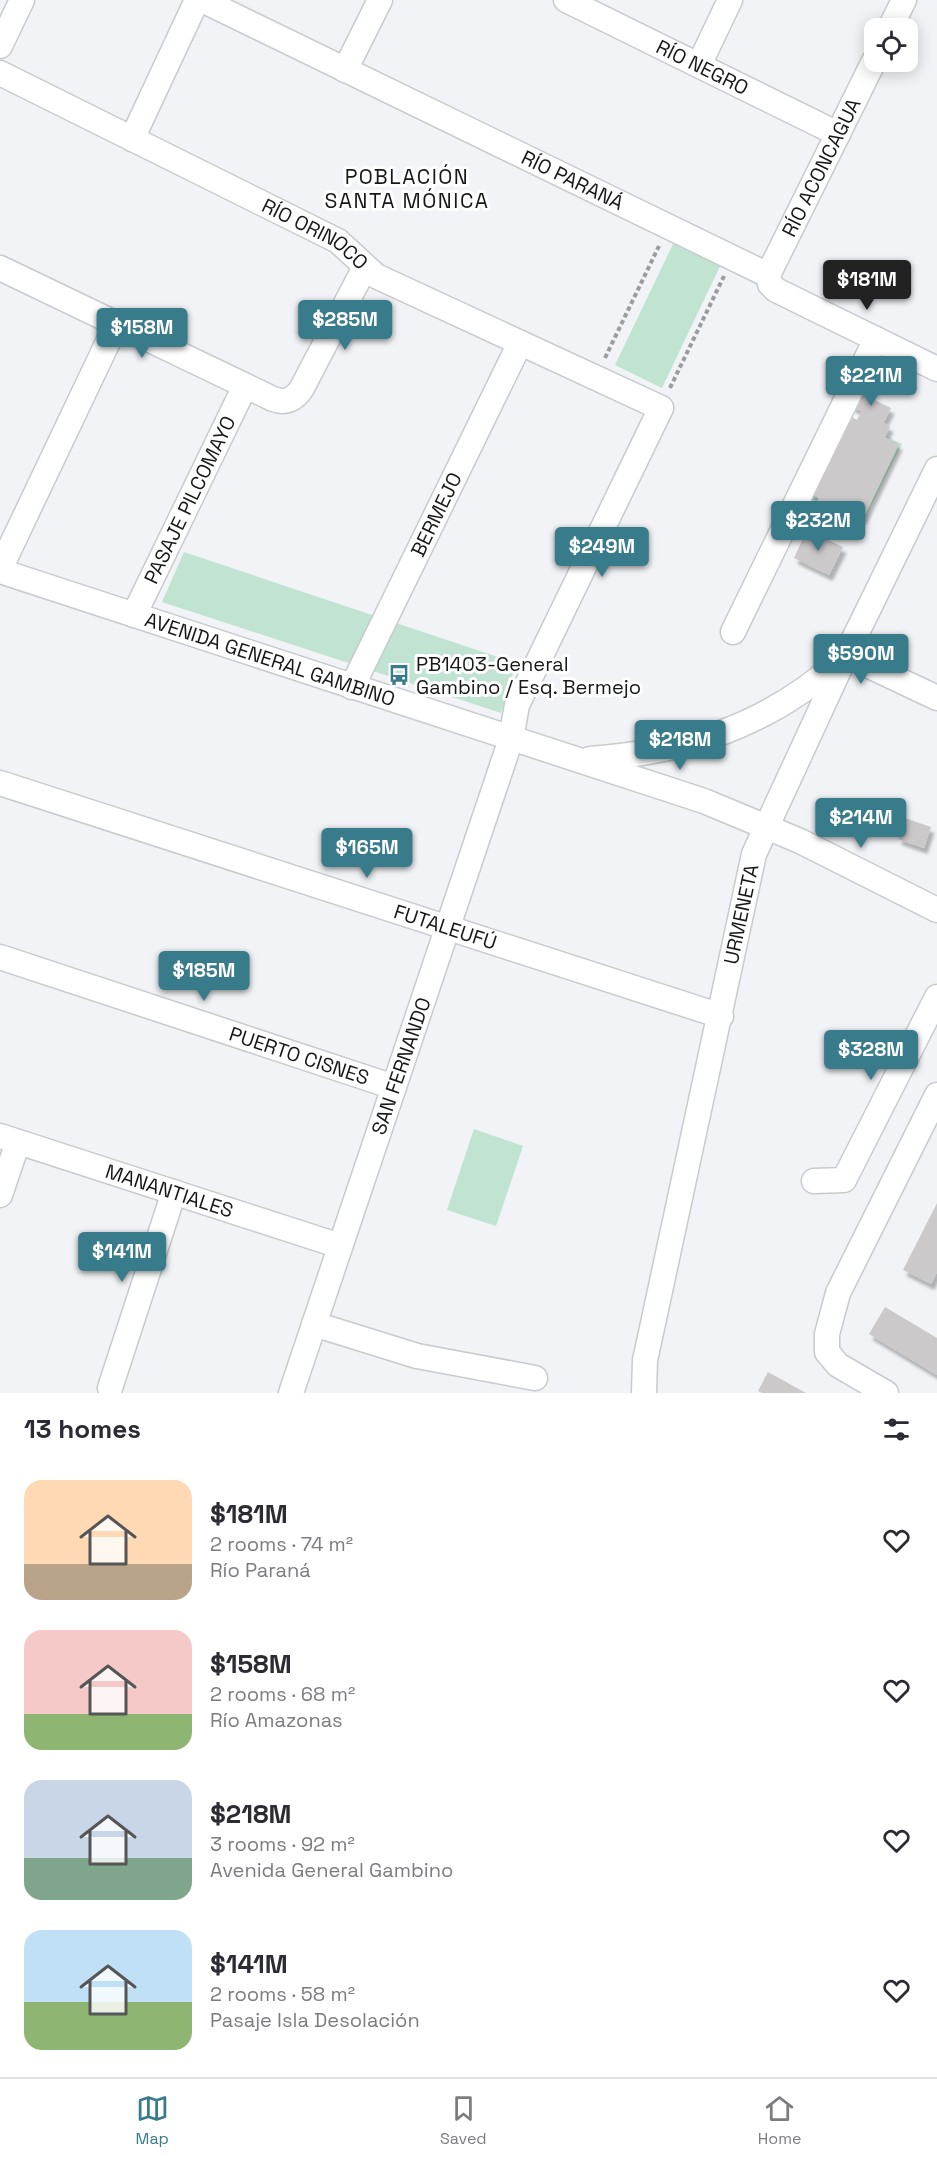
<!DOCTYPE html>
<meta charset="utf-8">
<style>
body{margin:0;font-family:"Space Grotesk",sans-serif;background:#f7f7f7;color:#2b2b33;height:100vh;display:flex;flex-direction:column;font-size:22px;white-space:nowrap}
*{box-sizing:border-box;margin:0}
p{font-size:20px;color:#7c7c81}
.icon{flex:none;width:33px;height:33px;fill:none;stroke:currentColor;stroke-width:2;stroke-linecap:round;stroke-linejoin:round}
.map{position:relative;height:1393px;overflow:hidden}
.details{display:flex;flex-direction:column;background:#fff;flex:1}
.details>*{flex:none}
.buttons{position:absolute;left:864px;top:18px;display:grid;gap:12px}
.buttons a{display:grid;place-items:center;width:54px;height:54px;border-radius:12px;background:#fff;box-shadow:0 3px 15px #0003;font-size:30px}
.price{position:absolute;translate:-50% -51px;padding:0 14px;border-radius:6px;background:#387b8b;color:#fff;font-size:20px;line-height:39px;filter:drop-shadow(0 2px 3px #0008)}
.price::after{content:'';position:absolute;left:50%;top:36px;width:18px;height:14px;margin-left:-9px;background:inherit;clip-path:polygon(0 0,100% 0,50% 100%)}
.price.active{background:#222;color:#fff}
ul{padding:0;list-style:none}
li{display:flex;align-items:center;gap:18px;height:150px;padding:0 24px}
li span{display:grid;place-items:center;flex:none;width:168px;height:120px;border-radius:18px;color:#555}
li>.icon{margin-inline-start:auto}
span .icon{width:72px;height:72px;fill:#fffc;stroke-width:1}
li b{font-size:26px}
h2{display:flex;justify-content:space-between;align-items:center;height:72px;padding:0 24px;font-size:26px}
.tabs{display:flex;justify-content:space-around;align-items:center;height:84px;border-top:2px solid #e1e1e2;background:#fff;font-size:16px;color:#7c7c81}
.tabs a{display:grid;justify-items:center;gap:3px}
.tabs .active{color:#387b8b}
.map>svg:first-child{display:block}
.green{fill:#c0e4d1}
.building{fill:#ccc9cb;filter:url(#shadow)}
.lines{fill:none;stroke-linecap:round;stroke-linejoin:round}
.minor-casing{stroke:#c8cbcd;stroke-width:27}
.path{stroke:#9b9c9e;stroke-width:4;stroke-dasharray:4.5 3;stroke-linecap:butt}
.minor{stroke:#fff;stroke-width:24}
.labels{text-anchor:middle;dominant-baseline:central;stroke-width:6;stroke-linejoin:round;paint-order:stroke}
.street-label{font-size:20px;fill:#161717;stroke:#fff}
.poi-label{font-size:20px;fill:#161717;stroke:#fff;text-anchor:start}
.neighbourhood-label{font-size:21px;letter-spacing:1.5px;fill:#161717;stroke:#fff}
</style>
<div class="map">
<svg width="937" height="1393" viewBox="0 0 937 1393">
<defs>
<filter id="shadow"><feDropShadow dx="3.5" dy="6" stdDeviation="1.5" flood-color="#0004"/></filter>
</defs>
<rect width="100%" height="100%" fill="#f1f3f6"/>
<g class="green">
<polygon points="675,240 722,262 662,388 615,365"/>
<polygon points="844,416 902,444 854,540 797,512"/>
<polygon points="184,552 516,663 501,713 162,602"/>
<polygon points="474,1129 523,1146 496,1226 447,1210"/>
</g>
<g class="building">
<polygon points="858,392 891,408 884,422 851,406"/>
<polygon points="861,412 890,426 885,437 899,444 863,519 849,512 844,521 815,506 819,498 806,492 844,413 857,420"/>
<polygon points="807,530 843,547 829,575 794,558"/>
<polygon points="905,818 931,827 924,848 898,839"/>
<polygon points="937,1203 937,1272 931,1284 903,1270"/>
<polygon points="885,1307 937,1338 937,1375 869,1334"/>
<polygon points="768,1372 806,1393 762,1393 758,1391"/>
</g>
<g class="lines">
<defs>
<g id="minor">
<path id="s1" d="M 202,0 L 768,275 L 770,284 L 776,290 L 937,369"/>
<path id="s2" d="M 566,0 L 838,134"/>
<polyline points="890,28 904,0"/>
<polyline points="0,46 22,0"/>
<polyline points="699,65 730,0"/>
<polyline points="345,70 380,0"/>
<path id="s3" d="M 0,73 L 338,241 L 376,276 L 661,408 L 517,705 L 511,739 L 291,1393"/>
<polyline points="132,139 197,0"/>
<path d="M 0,268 L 273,399 C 286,404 295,399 302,388 L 365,267"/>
<path id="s4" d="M 768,275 L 874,61"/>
<polyline points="0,569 117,323"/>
<path id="s5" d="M 0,571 L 704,801 L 800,841 L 937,910"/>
<path id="s6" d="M 134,615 L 245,386"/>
<polyline points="733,632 876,339"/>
<polyline points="846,655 937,698"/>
<path id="s7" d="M 352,687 L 520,343"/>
<path d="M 590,759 C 687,752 767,726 840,661"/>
<path id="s8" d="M 0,783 L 721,1016"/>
<path id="s9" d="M 0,957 L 394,1087"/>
<path id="s10" d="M 0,1136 L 340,1246"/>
<polyline points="814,1181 844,1180 937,997"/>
<polyline points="0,1195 18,1142"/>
<polyline points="314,1324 417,1356 535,1378"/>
<polyline points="110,1388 174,1192"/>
<path id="s11" d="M 644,1393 L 645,1360 L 649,1342 L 754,854 L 846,655 L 937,469"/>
<polyline points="886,1393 838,1365 827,1352 827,1334 838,1293 937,1095"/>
</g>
</defs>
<use href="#minor" class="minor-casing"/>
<g class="path">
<polyline points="605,358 659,246"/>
<polyline points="670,388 724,276"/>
</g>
<use href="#minor" class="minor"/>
</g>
<defs>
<symbol id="bus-bare" viewBox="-9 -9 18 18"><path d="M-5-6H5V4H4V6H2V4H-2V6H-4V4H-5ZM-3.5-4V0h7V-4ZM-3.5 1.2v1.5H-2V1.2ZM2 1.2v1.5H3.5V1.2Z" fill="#387b8b" stroke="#fff" stroke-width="2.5" paint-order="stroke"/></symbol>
</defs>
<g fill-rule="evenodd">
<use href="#bus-bare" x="384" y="660" width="30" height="30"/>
</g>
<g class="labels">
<g class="street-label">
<text stroke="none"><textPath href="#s2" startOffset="152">RÍO NEGRO</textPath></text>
<text stroke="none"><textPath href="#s4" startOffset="120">RÍO ACONCAGUA</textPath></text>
<text stroke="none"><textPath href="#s1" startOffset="412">RÍO PARANÁ</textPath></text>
<text stroke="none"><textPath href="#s3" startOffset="354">RÍO ORINOCO</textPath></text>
<text stroke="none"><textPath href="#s6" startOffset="128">PASAJE PILCOMAYO</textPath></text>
<text stroke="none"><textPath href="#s7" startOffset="192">BERMEJO</textPath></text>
<text stroke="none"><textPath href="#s5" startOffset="284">AVENIDA GENERAL GAMBINO</textPath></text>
<text stroke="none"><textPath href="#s11" startOffset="489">URMENETA</textPath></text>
<text stroke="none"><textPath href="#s8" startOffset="468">FUTALEUFÚ</textPath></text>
<text stroke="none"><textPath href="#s9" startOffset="315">PUERTO CISNES</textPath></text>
<text transform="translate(401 1066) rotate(-71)">SAN FERNANDO</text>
<text stroke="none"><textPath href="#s10" startOffset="178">MANANTIALES</textPath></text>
</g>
<g class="poi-label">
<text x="416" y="664">PB1403-General<tspan x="416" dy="23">Gambino / Esq. Bermejo</tspan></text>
</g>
<g class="neighbourhood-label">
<text x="407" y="176">POBLACIÓN<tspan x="407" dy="24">SANTA MÓNICA</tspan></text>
</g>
</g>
</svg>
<div class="buttons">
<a><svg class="icon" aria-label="locate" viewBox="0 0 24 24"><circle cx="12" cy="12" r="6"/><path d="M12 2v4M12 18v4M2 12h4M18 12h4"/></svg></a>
</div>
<b class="price active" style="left:867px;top:311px">$181M</b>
<b class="price" style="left:345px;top:351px">$285M</b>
<b class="price" style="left:142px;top:359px">$158M</b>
<b class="price" style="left:871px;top:407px">$221M</b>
<b class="price" style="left:818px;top:552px">$232M</b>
<b class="price" style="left:602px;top:578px">$249M</b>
<b class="price" style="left:861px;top:685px">$590M</b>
<b class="price" style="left:680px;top:771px">$218M</b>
<b class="price" style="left:861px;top:849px">$214M</b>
<b class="price" style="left:367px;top:879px">$165M</b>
<b class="price" style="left:204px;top:1002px">$185M</b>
<b class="price" style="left:871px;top:1081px">$328M</b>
<b class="price" style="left:122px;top:1283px">$141M</b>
</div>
<section class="details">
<h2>13 homes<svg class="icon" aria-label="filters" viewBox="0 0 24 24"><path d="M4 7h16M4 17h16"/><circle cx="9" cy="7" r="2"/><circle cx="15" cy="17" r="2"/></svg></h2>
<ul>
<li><span style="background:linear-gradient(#ffd9b3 70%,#b9a48a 0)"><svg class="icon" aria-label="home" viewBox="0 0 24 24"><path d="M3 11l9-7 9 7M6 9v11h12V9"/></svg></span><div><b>$181M</b><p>2 rooms · 74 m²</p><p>Río Paraná</p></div><svg class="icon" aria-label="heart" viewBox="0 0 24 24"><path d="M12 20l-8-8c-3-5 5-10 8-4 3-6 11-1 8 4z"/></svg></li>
<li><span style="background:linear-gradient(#f6c9c9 70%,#8fb573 0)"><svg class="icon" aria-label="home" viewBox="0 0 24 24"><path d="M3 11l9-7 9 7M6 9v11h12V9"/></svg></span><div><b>$158M</b><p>2 rooms · 68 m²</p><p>Río Amazonas</p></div><svg class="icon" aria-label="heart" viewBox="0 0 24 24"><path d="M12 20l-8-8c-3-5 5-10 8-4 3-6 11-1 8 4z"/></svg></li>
<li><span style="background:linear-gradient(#c9d6e8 65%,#7fa58c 0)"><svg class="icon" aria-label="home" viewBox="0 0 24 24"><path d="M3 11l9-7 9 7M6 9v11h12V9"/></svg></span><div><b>$218M</b><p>3 rooms · 92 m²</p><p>Avenida General Gambino</p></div><svg class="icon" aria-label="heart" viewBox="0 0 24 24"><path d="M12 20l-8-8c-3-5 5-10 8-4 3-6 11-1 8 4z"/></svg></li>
<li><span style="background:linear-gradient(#bfe0f5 60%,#8fb573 0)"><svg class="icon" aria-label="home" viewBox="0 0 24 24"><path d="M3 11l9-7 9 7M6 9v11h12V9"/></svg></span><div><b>$141M</b><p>2 rooms · 58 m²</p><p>Pasaje Isla Desolación</p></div><svg class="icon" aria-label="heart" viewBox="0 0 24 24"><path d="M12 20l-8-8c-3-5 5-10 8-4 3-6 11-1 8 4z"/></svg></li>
</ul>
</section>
<nav class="tabs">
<a class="active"><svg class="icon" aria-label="map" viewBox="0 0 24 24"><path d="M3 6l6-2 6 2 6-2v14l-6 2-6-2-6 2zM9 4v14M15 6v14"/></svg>Map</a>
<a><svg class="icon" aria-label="saved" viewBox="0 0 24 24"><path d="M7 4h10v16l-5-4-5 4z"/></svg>Saved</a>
<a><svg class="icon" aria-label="home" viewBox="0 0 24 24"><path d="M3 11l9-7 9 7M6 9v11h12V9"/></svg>Home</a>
</nav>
